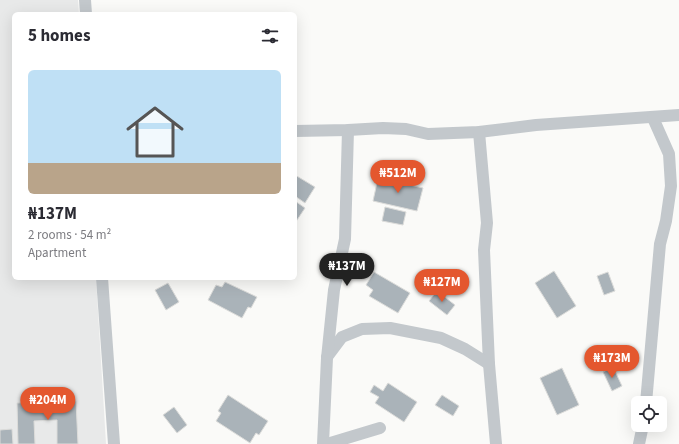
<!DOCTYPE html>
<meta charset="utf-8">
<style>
body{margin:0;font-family:"Source Sans 3",sans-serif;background:#f2f2f3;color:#2b2b33;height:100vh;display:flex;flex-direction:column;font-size:15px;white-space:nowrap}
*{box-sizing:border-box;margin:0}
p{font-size:13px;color:#7c7c81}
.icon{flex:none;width:22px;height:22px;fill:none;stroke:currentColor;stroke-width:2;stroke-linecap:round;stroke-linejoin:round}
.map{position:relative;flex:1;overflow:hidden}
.drawer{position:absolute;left:12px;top:12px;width:285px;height:268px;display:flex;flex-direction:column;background:#fff;border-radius:6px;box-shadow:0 4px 16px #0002}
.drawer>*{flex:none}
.controls{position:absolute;left:631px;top:396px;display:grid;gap:8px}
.controls a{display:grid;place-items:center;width:36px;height:36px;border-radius:6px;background:#fff;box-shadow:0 4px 16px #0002;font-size:20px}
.price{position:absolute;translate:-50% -34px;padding:0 9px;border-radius:14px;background:#e4572e;color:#fff;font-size:13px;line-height:26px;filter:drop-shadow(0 1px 2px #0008)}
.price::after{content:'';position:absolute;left:50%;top:24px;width:12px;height:9px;margin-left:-6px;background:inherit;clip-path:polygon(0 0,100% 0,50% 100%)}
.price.selected{background:#222;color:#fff}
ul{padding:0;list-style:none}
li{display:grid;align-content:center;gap:8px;height:212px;padding:0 16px}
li+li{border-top:1px solid #e1e1e2}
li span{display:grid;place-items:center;height:124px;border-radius:6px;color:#555}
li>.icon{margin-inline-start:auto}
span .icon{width:72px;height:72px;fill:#fffc;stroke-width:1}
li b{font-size:17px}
h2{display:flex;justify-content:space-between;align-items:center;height:48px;padding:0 16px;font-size:17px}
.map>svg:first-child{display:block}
.built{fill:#e8e9e9}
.building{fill:#aab3b9;stroke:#dcdcda}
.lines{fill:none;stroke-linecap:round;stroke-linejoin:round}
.street{stroke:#c3c8cc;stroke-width:12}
</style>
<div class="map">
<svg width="679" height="444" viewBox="0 0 679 444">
<rect width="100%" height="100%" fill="#fafaf8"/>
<polygon class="built" points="0,0 78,0 79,14 14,14 14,278 96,278 106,444 0,444"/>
<g class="building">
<polygon points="295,175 315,187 305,203 295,196"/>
<polygon points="378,178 423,188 417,211 373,201"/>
<polygon points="295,201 305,208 295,223"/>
<polygon points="385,207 406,212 403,225 382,221"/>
<polygon points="554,271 576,306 557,318 535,283"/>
<polygon points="374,272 410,293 398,313 369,296 373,290 366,285"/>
<polygon points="608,272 615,291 604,295 597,276"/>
<polygon points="225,282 257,297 251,308 248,307 242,318 208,300 216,285 222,287"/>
<polygon points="168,283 179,302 166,310 155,290"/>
<polygon points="437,291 455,305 447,315 429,301"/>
<polygon points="613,367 622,386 612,391 603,372"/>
<polygon points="562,368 579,405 557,415 540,378"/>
<polygon points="388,383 417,402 404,422 375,403 379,397 370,392 374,385 383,391"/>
<polygon points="228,395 268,421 259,435 256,433 250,443 216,421 221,413 218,411"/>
<polygon points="442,395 459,406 453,416 435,405"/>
<polygon points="76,401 78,444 57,444 57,420 34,421 35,444 18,444 17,403"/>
<polygon points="174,407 187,425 177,433 163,415"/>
<polygon points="12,429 13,444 0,444 0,430"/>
</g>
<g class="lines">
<g class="street">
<polyline points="85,0 86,14"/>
<polyline points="295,131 348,130 383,128 406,129 428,134 479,132 536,125 679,115"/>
<polyline points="479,132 487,223 484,250 489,364 496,444"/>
<polyline points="102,278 114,444"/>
<polyline points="327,357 342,337 362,329 390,328 441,338 465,349 489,364"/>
<polyline points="646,403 660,244 666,221 671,186 669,154 653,118"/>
<polyline points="323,444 327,358 334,290 345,239 348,130"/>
<polyline points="327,444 380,428"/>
<polyline points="639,444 643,425"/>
</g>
</g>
</svg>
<div class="controls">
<a><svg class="icon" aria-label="locate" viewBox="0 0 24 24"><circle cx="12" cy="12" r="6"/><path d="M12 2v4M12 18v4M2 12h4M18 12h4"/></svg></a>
</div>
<b class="price" style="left:398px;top:194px">₦512M</b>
<b class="price selected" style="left:347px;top:287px">₦137M</b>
<b class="price" style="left:442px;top:303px">₦127M</b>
<b class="price" style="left:612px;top:379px">₦173M</b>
<b class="price" style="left:48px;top:421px">₦204M</b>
<section class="drawer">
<h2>5 homes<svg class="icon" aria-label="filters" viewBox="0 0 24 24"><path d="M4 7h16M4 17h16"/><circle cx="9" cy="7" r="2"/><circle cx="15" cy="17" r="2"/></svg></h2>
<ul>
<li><span style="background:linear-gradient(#bfe0f5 75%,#b9a48a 0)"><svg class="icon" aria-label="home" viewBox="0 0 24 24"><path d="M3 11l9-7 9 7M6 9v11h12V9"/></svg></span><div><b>₦137M</b><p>2 rooms · 54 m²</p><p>Apartment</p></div></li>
</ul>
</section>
</div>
